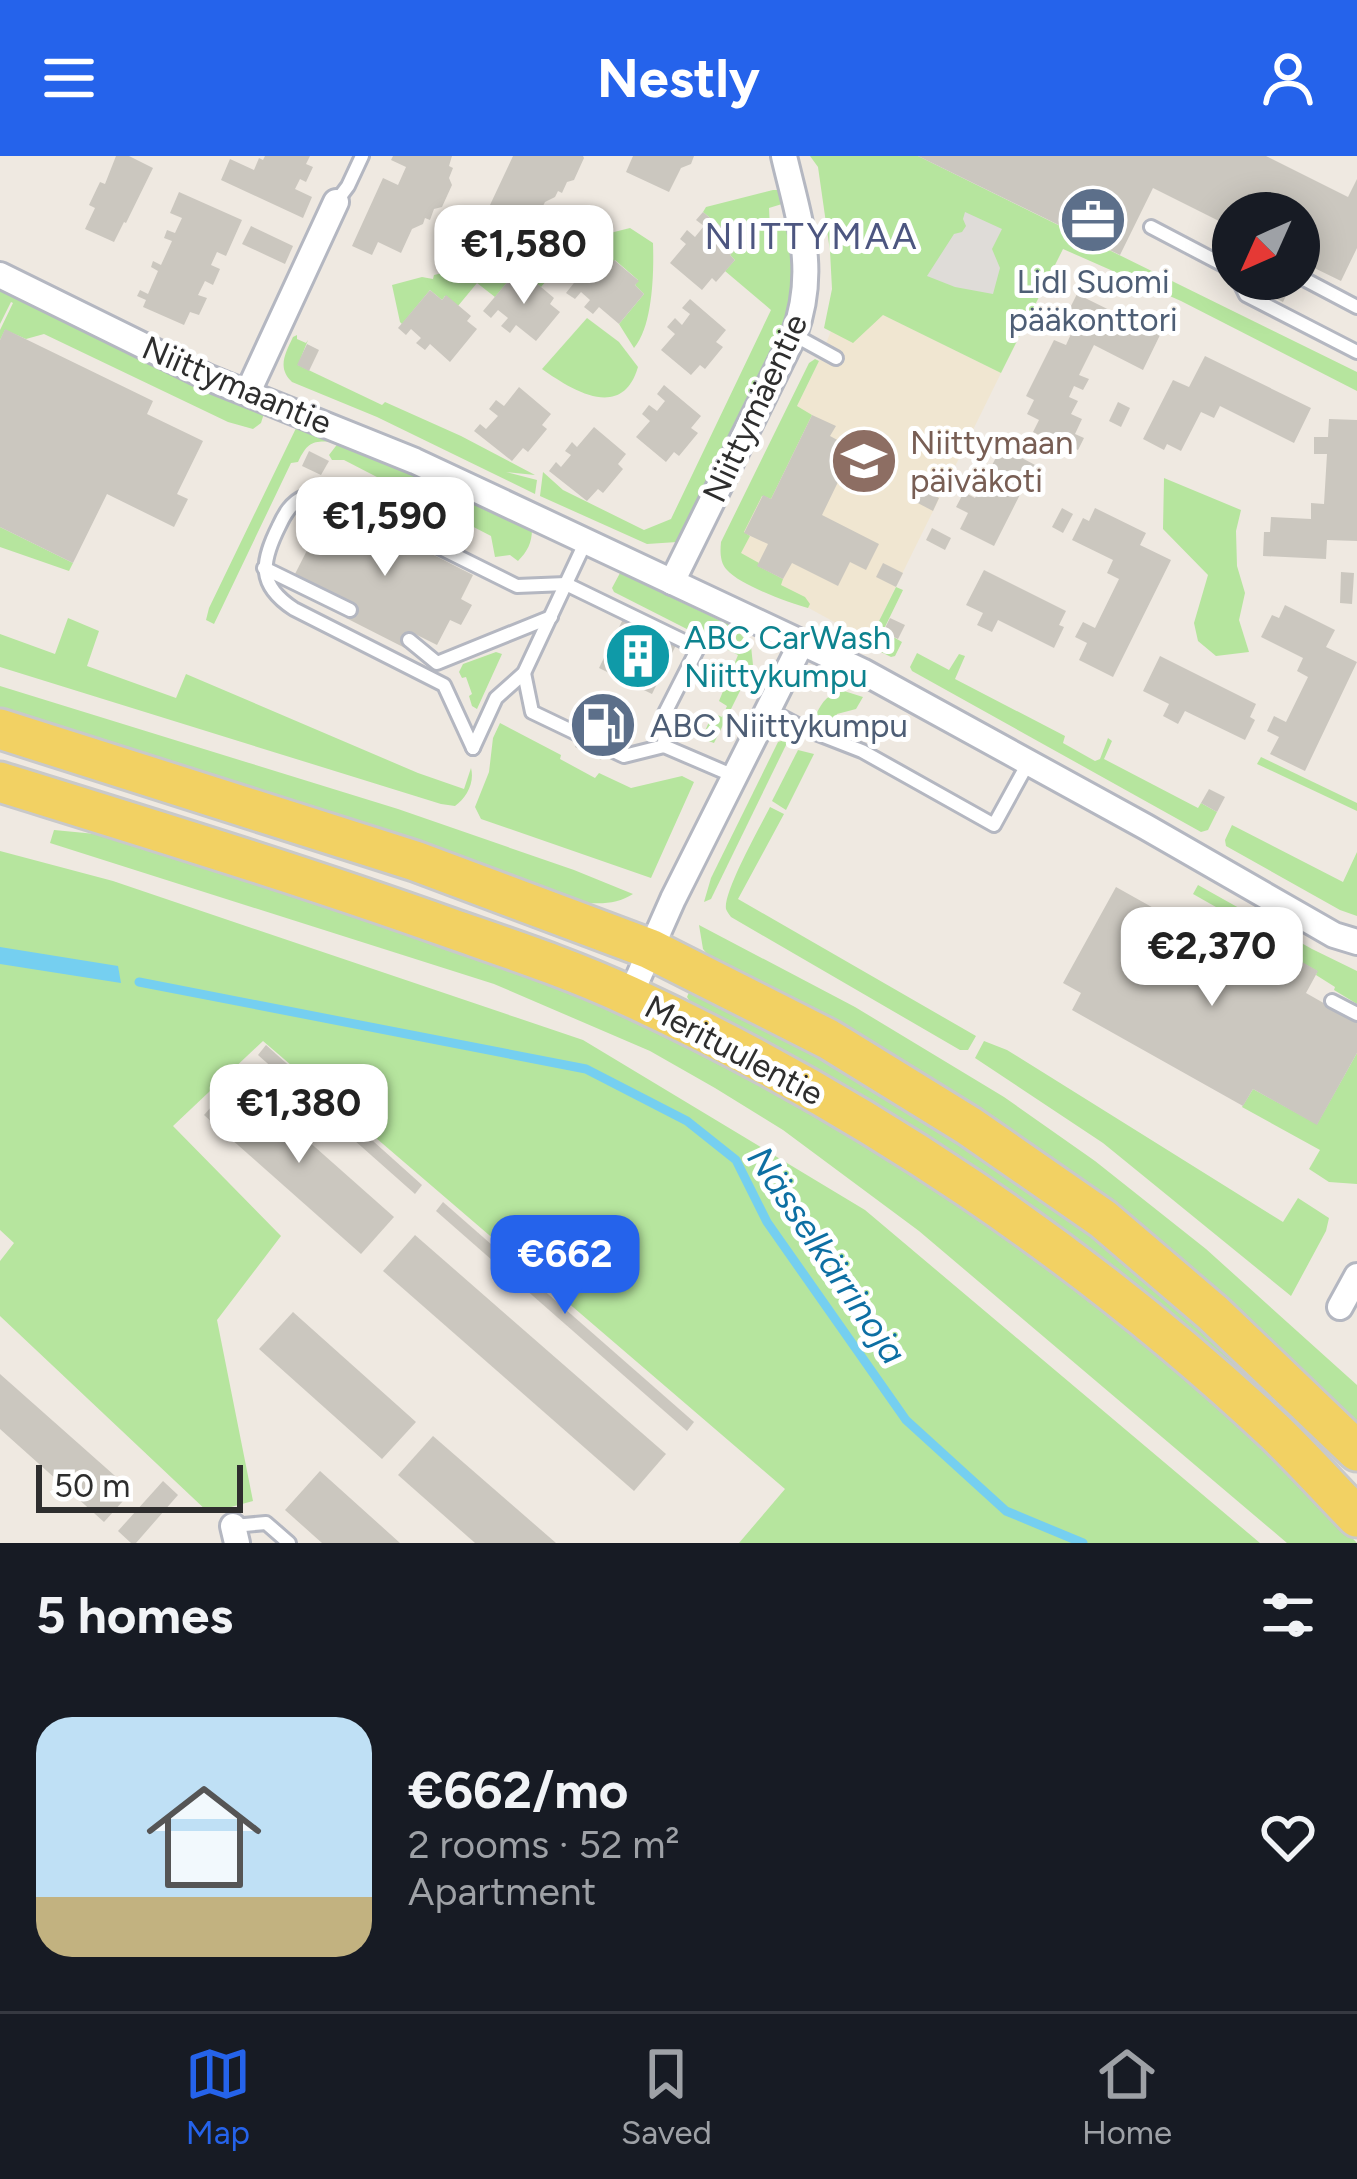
<!DOCTYPE html>
<meta charset="utf-8">
<style>
body{margin:0;font-family:Figtree,sans-serif;background:#20242c;color:#f1f3f6;height:100vh;display:flex;flex-direction:column;font-size:45px;white-space:nowrap}
*{box-sizing:border-box;margin:0}
p{font-size:39px;color:#9ea1a6}
.icon{flex:none;width:66px;height:66px;fill:none;stroke:currentColor;stroke-width:2;stroke-linecap:round;stroke-linejoin:round}
.map{position:relative;height:1387px;overflow:hidden}
.sheet{display:flex;flex-direction:column;background:#171b24;flex:1}
.sheet>*{flex:none}
.needle{width:78px;rotate:225deg}
.buttons{position:absolute;left:1212px;top:36px;display:grid;gap:24px}
.buttons a{display:grid;place-items:center;width:108px;height:108px;border-radius:50%;background:#171b24;box-shadow:0 6px 30px #0003;font-size:60px}
.scale{position:absolute;left:36px;bottom:30px;width:207px;box-sizing:border-box;padding-left:12px;border:6px solid #2e2e2e;border-top:0;font-size:33px;line-height:42px;white-space:nowrap;color:#2e2e2e;-webkit-text-stroke:9px #fff;paint-order:stroke}
.price{position:absolute;translate:-50% -102px;padding:0 27px;border-radius:24px;background:#fff;color:#222;font-size:39px;line-height:78px;filter:drop-shadow(0 3px 6px #0008)}
.price::after{content:'';position:absolute;left:50%;top:72px;width:36px;height:27px;margin-left:-18px;background:inherit;clip-path:polygon(0 0,100% 0,50% 100%)}
.price.active{background:#2563eb;color:#fff}
ul{padding:0;list-style:none}
li{display:flex;align-items:center;gap:36px;height:300px;padding:0 36px}
li+li{border-top:3px solid #363941}
li span{display:grid;place-items:center;flex:none;width:336px;height:240px;border-radius:36px;color:#555}
li>.icon{margin-inline-start:auto}
span .icon{width:144px;height:144px;fill:#fffc;stroke-width:1}
li b{font-size:51px}
h2{display:flex;justify-content:space-between;align-items:center;height:144px;padding:0 36px;font-size:51px}
header{display:flex;justify-content:space-between;align-items:center;height:156px;padding:0 36px;background:#2563eb;color:#fff;font-size:54px;font-weight:700}
.menu{display:flex;justify-content:space-around;align-items:center;height:168px;border-top:3px solid #363941;background:#171b24;font-size:33px;color:#9ea1a6}
.menu a{display:grid;justify-items:center;gap:6px}
.menu .active{color:#2563eb}
.map>svg:first-child{display:block}
.education{fill:#f0e6d1}
.green{fill:#b6e59e}
.plaza{fill:#dfdcd8}
.water{fill:#75cff0}
.lines{fill:none;stroke-linecap:round;stroke-linejoin:round}
.stream{stroke:#75cff0;stroke-width:9}
.building{fill:#cbc7bf}
.lane-casing{stroke:#b4b7c1;stroke-width:18}
.street-casing{stroke:#b4b7c1;stroke-width:30}
.primary-casing{stroke:#c9c9c9;stroke-width:45}
.lane{stroke:#fff;stroke-width:12}
.street{stroke:#fff;stroke-width:24}
.primary{stroke:#f2d163;stroke-width:39}
.labels{text-anchor:middle;dominant-baseline:central;stroke-width:10;stroke-linejoin:round;paint-order:stroke}
.service-label{font-size:33px;fill:#4e5e75;stroke:#fff}
.street-label{font-size:33px;fill:#2e2e2e;stroke:#fff}
.education-label{font-size:33px;fill:#785e54;stroke:#fff;text-anchor:start}
.culture-label{font-size:33px;fill:#0d838f;stroke:#fff;text-anchor:start}
.neighbourhood-label{font-size:36px;letter-spacing:3px;fill:#4d5680;stroke:#fff}
.water-label{font-size:36px;font-style:italic;fill:#0d6fa3;stroke:#fff}
</style>
<header><svg class="icon" aria-label="menu" viewBox="0 0 24 24"><path d="M4 6h16M4 12h16M4 18h16"/></svg>Nestly<svg class="icon" aria-label="person" viewBox="0 0 24 24"><circle cx="12" cy="8" r="4"/><path d="M4 21q1-7 8-7t8 7"/></svg></header>
<div class="map">
<svg width="1357" height="1387" viewBox="0 0 1357 1387">
<rect width="100%" height="100%" fill="#efe9e1"/>
<polygon class="education" points="839,137 1001,217 869,485 750,420 738,405 736,375 819,205 831,175"/>
<g class="green">
<polygon points="810,0 918,0 1357,216 1357,235 1181,145 1063,93 1001,217 883,159 853,187 824,172 832,133 830,95 818,11"/>
<path d="M 773,34 L 779,34 L 782,48 L 769,52 L 770,73 L 788,71 C 792,110 795,136 781,174 L 677,386 L 647,388 L 540,340 L 543,316 L 563,334 L 644,374 L 671,363 L 771,154 L 725,115 L 735,104 L 730,99 L 741,87 L 703,56 L 706,51 Z"/>
<path d="M 630,72 L 653,87 C 654,116 653,170 634,192 L 619,168 L 644,138 L 635,129 L 638,124 L 615,104 L 611,109 L 598,98 L 580,119 L 563,105 L 541,131 L 530,122 L 525,128 L 514,118 L 495,141 L 477,127 L 458,150 L 445,140 L 442,144 L 430,134 L 402,168 L 400,166 L 392,129 L 422,121 L 433,123 L 434,119 L 516,100 L 529,100 L 529,97 L 573,86 L 586,87 L 586,83 Z"/>
<polygon points="0,132 265,254 261,267 253,273 228,266 44,178 26,183 5,174 0,184 0,174 13,147 11,146 0,168"/>
<path d="M 587,162 L 619,186 L 638,211 C 622,265 573,235 542,213 Z"/>
<path d="M 297,179 L 297,183 L 306,187 L 308,184 L 298,209 L 382,249 L 385,246 L 461,280 L 535,319 L 506,316 L 537,324 L 535,338 L 377,261 L 292,226 C 277,212 285,198 293,181 Z"/>
<path d="M 815,203 L 819,205 L 797,250 L 812,259 L 771,343 L 762,340 L 744,376 L 750,380 L 741,397 L 759,407 L 758,410 L 783,423 L 781,429 L 805,441 L 810,448 L 808,452 C 789,447 740,429 727,414 C 720,407 720,396 721,386 L 809,207 Z"/>
<path d="M 299,266 L 378,300 L 532,373 C 532,387 527,396 518,405 L 510,399 L 495,401 L 491,380 L 344,304 L 332,304 L 329,299 L 339,286 C 314,285 309,283 298,306 L 291,307 L 214,468 L 206,464 L 209,452 Z"/>
<polygon points="1164,322 1241,354 1236,375 1237,410 1245,437 1239,464 1249,496 1216,500 1198,485 1194,467 1208,419 1163,373"/>
<polygon points="0,371 73,407 69,415 0,391"/>
<polygon points="620,417 734,471 751,490 753,509 714,587 697,581 686,570 687,567 705,575 713,557 722,561 727,550 719,545 738,499 614,436 612,432"/>
<polygon points="896,431 903,434 883,475 902,486 895,500 891,501 867,489"/>
<path d="M 68,462 L 99,475 L 87,510 L 176,542 L 186,518 L 418,617 L 464,633 L 471,612 C 475,627 466,642 455,650 L 441,648 L 0,511 L 0,478 L 55,498 Z"/>
<polygon points="496,496 502,498 477,553 472,550 469,540 472,538 466,521 462,522 459,516 463,508"/>
<polygon points="917,497 949,514 959,498 965,500 955,523 1065,580 1063,587 1095,605 1100,603 1108,582 1112,585 1104,603 1198,652 1201,647 1217,656 1208,674 1201,676 912,515 910,511"/>
<path d="M 0,530 L 398,653 L 574,714 L 633,738 C 589,766 519,724 475,706 L 0,558 Z"/>
<path d="M 844,535 L 863,541 L 856,553 L 837,558 L 832,567 L 816,559 C 822,545 829,537 844,535 Z"/>
<polygon points="500,567 561,599 560,603 595,622 599,617 631,632 682,620 694,626 651,722 481,663 475,651 489,616 493,582"/>
<polygon points="784,584 787,587 711,743 704,746 711,722 778,586"/>
<polygon points="798,594 814,598 786,654 772,645"/>
<polygon points="1261,601 1357,647 1357,655 1257,608"/>
<path d="M 770,651 L 784,658 L 738,743 L 976,880 L 968,894 L 960,894 L 731,761 C 729,758 727,756 726,753 C 723,736 761,669 770,651 Z"/>
<polygon points="1232,669 1343,726 1357,696 1357,760 1340,754 1226,690 1225,684"/>
<polygon points="54,674 106,679 445,785 611,850 830,961 980,1057 1131,1172 1246,1274 1299,1325 1357,1387 1287,1387 919,1075 783,974 715,932 650,895 494,828 50,687"/>
<polygon points="0,695 113,725 583,884 865,1054 1260,1387 739,1387 785,1333 263,885 173,970 281,1080 217,1164 253,1345 209,1357 0,1160 0,1105 14,1087 0,1074"/>
<polygon points="1198,729 1312,793 1357,815 1357,848 1334,834 1335,831 1316,819 1317,815 1285,797 1288,791 1225,753 1223,755 1193,738"/>
<polygon points="699,769 855,851 1004,941 1095,1005 1206,1093 1357,1229 1357,1267 1256,1171 715,807 703,793"/>
<polygon points="690,834 791,883 944,973 1105,1086 1330,1284 1323,1291 693,850 687,841"/>
<polygon points="984,885 1007,894 1283,1066 1298,1042 1329,1062 1326,1075 1291,1140 1103,987 975,902"/>
<polygon points="1357,897 1357,1028 1329,1026 1309,1013 1320,994 1242,951 1253,933 1317,968"/>
</g>
<polygon class="plaza" points="965,56 1002,73 992,93 1000,112 993,138 955,131 927,120 954,78 962,76 966,70 963,63"/>
<polygon class="water" points="0,791 118,810 121,827 0,808"/>
<g class="lines">
<polyline class="stream" points="139,826 586,913 687,965 736,1004 767,1066 906,1264 1006,1355 1083,1387"/>
</g>
<g class="building">
<polygon points="116,0 129,0 153,12 126,67 124,66 114,86 85,73 95,52 89,49 100,26 105,28"/>
<polygon points="265,0 310,0 306,8 313,11 306,26 300,23 295,33 312,41 303,62 221,24 230,3 254,14 259,2 263,4"/>
<polygon points="393,0 452,0 449,10 453,12 449,22 452,29 442,51 434,53 430,64 425,62 423,68 412,73 401,97 378,86 372,99 352,90 383,22 398,29 406,11 391,4"/>
<polygon points="513,0 583,0 584,2 574,24 567,26 562,37 558,35 555,41 545,46 533,70 490,49"/>
<polygon points="633,0 694,0 691,8 681,12 669,36 626,16"/>
<polygon points="918,0 1266,0 1348,41 1357,23 1357,92 1341,125 1302,106 1299,112 1299,57 1233,57 1233,72 1153,32 1120,99"/>
<polygon points="179,36 242,64 226,100 217,96 211,109 220,113 213,129 205,125 198,139 207,142 199,159 190,156 184,169 143,151 146,144 137,140 140,134 148,138 158,115 151,111 153,105 161,109 172,85 164,82 167,74 175,77 182,62 170,57"/>
<polygon points="703,56 741,87 730,99 735,104 716,126 712,122 702,134 670,107 686,88 680,83 687,74 695,81 704,70 696,64"/>
<polygon points="251,70 293,90 285,108 242,88"/>
<polygon points="597,98 611,109 614,104 639,125 635,129 644,138 619,168 599,151 593,158 584,151 590,144 581,136 575,143 566,137"/>
<polygon points="514,118 525,128 530,122 541,131 554,142 550,148 560,156 536,185 516,169 510,177 501,170 508,162 498,154 491,162 483,155"/>
<polygon points="1254,123 1294,123 1283,146 1256,133 1253,130"/>
<polygon points="430,134 442,144 446,139 471,160 467,165 477,173 450,206 430,188 425,194 416,187 421,182 411,173 406,179 398,172"/>
<polygon points="1077,138 1160,179 1143,214 1094,189 1079,219 1089,223 1083,234 1074,230 1069,241 1078,245 1071,258 1082,263 1075,278 1084,282 1078,294 1069,290 1067,293 1033,276 1039,264 1027,258 1034,244 1026,240 1054,184 1066,189 1071,178 1060,172"/>
<polygon points="690,143 726,174 716,186 723,191 705,213 700,209 691,219 661,194 675,178 667,171 675,162 682,169 690,158 682,152"/>
<polygon points="5,173 153,245 147,258 203,285 177,338 188,343 174,371 107,338 73,407 0,371 0,184"/>
<polygon points="307,188 319,194 309,215 297,209"/>
<polygon points="1205,200 1311,252 1294,287 1220,250 1214,262 1201,256 1181,295 1167,288 1164,294 1143,283 1173,224 1189,231"/>
<polygon points="664,229 701,260 691,272 698,277 679,300 674,296 666,306 636,281 650,265 642,258 649,249 657,255 665,245 657,238"/>
<polygon points="519,231 551,258 542,269 547,273 528,296 523,292 512,305 474,275 480,268 486,273 498,260 489,253 496,244 504,250"/>
<polygon points="1118,246 1130,252 1121,271 1109,265"/>
<polygon points="812,259 836,270 830,280 854,293 822,359 879,388 866,414 850,406 838,430 792,407 783,423 757,410 768,388 744,377 763,339 771,343"/>
<polygon points="1329,263 1357,264 1357,385 1327,384 1326,403 1263,400 1264,376 1270,376 1271,361 1311,363 1311,347 1324,348 1327,298 1314,298 1314,281 1328,281"/>
<polygon points="594,271 626,298 618,308 623,313 603,337 598,333 587,345 549,315 556,306 561,311 571,299 565,295 572,286 577,291"/>
<polygon points="1004,286 1025,297 1022,302 1035,309 994,390 960,373 968,357 956,351 964,336 975,342"/>
<polygon points="309,295 329,305 321,319 302,310"/>
<polygon points="919,331 939,342 933,355 912,344"/>
<polygon points="331,347 473,419 461,443 472,449 461,469 450,464 437,489 413,477 405,492 346,462 353,447 295,418"/>
<polygon points="1062,352 1073,358 1063,377 1052,371"/>
<polygon points="1095,352 1146,377 1140,389 1171,404 1113,521 1079,504 1087,487 1075,481 1083,466 1095,472 1119,423 1107,417 1113,404 1072,384 1083,362 1089,365"/>
<polygon points="932,372 951,382 945,394 926,384"/>
<polygon points="883,407 903,417 896,431 876,421"/>
<polygon points="984,414 1066,455 1059,469 1064,471 1054,492 998,464 992,476 977,469 983,457 966,449"/>
<polygon points="1341,416 1354,417 1352,448 1340,447"/>
<polygon points="1285,449 1335,474 1326,491 1357,506 1305,615 1270,598 1279,581 1267,575 1274,560 1286,566 1308,521 1297,515 1303,502 1261,481 1272,459 1279,462"/>
<polygon points="624,461 677,487 652,538 599,512"/>
<polygon points="890,462 905,469 898,483 883,476"/>
<polygon points="1160,500 1256,548 1250,561 1255,564 1245,584 1185,555 1178,568 1163,560 1169,548 1143,535"/>
<polygon points="600,538 627,551 601,604 575,591"/>
<polygon points="1209,633 1225,641 1217,656 1201,647"/>
<polygon points="1116,731 1266,815 1279,793 1318,815 1306,837 1357,866 1357,897 1317,969 1253,933 1243,950 1072,854 1081,837 1063,827"/>
<polygon points="1225,752 1263,773 1258,781 1221,760"/>
<polygon points="266,889 422,1029 415,1038 258,899"/>
<polygon points="237,922 394,1061 361,1098 204,959"/>
<polygon points="443,1046 694,1266 687,1275 436,1055"/>
<polygon points="415,1079 666,1298 634,1335 383,1115"/>
<polygon points="293,1156 416,1266 382,1303 259,1193"/>
<polygon points="0,1218 132,1335 104,1366 0,1273"/>
<polygon points="433,1280 556,1387 475,1387 398,1319"/>
<polygon points="320,1315 400,1387 322,1387 285,1354"/>
<polygon points="163,1325 178,1339 136,1387 131,1387 118,1375"/>
</g>
<g class="lines">
<defs>
<g id="lane">
<polyline points="336,46 348,30 362,0"/>
<polyline points="1151,71 1233,114"/>
<polyline points="1302,122 1357,151"/>
<polyline points="1238,123 1246,139 1357,196"/>
<polyline points="794,179 836,202"/>
<polyline points="264,412 350,454"/>
<polyline points="409,484 437,507 551,461"/>
<polyline points="524,517 532,556 624,600 664,590 734,620"/>
<polyline points="767,553 803,572 862,595 994,669 1028,607"/>
<path d="M 473,592 L 444,529 L 294,453 C 257,429 261,406 279,370 C 284,359 291,346 304,341 C 317,336 328,339 342,343 L 517,430 L 566,428 L 698,492 L 665,557 L 664,590"/>
<polyline points="473,592 496,542 524,517 585,387"/>
<polyline points="1332,845 1357,858"/>
<polyline points="233,1370 266,1367 289,1387"/>
</g>
<g id="street">
<polyline points="0,119 209,222 415,305 862,515 1146,671 1334,779 1357,786"/>
<polyline points="248,236 336,46"/>
<path d="M 672,426 L 794,179 C 818,114 799,64 784,0"/>
<polyline points="630,840 673,743 802,486"/>
<polyline points="1340,1151 1357,1120"/>
<polyline points="233,1370 237,1387"/>
</g>
<g id="primary">
<polyline points="0,573 415,705 650,793 828,883 969,970 1103,1063 1213,1157 1357,1295"/>
<path d="M 0,626 C 151,673 302,719 450,772 C 510,793 571,813 629,840 C 865,949 1085,1098 1275,1276 C 1303,1303 1330,1333 1357,1361"/>
</g>
</defs>
<use href="#lane" class="lane-casing"/>
<use href="#street" class="street-casing"/>
<use href="#primary" class="primary-casing"/>
<use href="#lane" class="lane"/>
<use href="#street" class="street"/>
<use href="#primary" class="primary"/>
</g>
<defs>
<symbol id="office-disc" viewBox="-11 -11 22 22"><circle r="9.5" fill="#5c6f8a" stroke="#fff"/><path d="M-6-3h4V-5.5h4V-3h4V5H-6ZM-1-4.5V-3h2v-1.5ZM-6 0V1H6V0Z" fill="#fff"/></symbol>
<symbol id="school-disc" viewBox="-11 -11 22 22"><circle r="9.5" fill="#8d6e63" stroke="#fff"/><path d="M0-5L7-2L0 1L-7-2ZM-4 1L0 2.5L4 1V4Q0 6-4 4Z" fill="#fff"/></symbol>
<symbol id="building-disc" viewBox="-11 -11 22 22"><circle r="9.5" fill="#0f9aa8" stroke="#fff"/><path d="M-4-6H4V6H1V3H-1V6H-4ZM-2.5-4.3h1.7v1.8h-1.7ZM.8-4.3h1.7v1.8H.8ZM-2.5-1h1.7V.8h-1.7ZM.8-1h1.7V.8H.8Z" fill="#fff"/></symbol>
<symbol id="fuel-disc" viewBox="-11 -11 22 22"><circle r="9.5" fill="#5c6f8a" stroke="#fff"/><path d="M-5.5-6h7V0h2V4h1.3V-2.5L3-4.5l.8-.8L6-3V5H2.5V1h-1V6h-7ZM-4.2-4.7v3.2H.2V-4.7Z" fill="#fff"/></symbol>
</defs>
<g fill-rule="evenodd">
<use href="#office-disc" x="1055" y="26" width="76" height="76"/>
<use href="#school-disc" x="826" y="267" width="76" height="76"/>
<use href="#building-disc" x="600" y="462" width="76" height="76"/>
<use href="#fuel-disc" x="565" y="531" width="76" height="76"/>
</g>
<g class="labels">
<g class="service-label">
<text x="1093" y="125">Lidl Suomi<tspan x="1093" dy="38">pääkonttori</tspan></text>
<text x="650" y="569" text-anchor="start">ABC Niittykumpu</text>
</g>
<g class="street-label">
<text transform="translate(237 229) rotate(23)">Niittymaantie</text>
<text transform="translate(755 252) rotate(-65)">Niittymäentie</text>
<text transform="translate(734 894) rotate(28)">Merituulentie</text>
</g>
<g class="education-label">
<text x="910" y="286">Niittymaan<tspan x="910" dy="38">päiväkoti</tspan></text>
</g>
<g class="culture-label">
<text x="684" y="481">ABC CarWash<tspan x="684" dy="38">Niittykumpu</tspan></text>
</g>
<g class="neighbourhood-label">
<text x="812" y="80">NIITTYMAA</text>
</g>
<g class="water-label">
<text transform="translate(827 1099) rotate(56)">Nässelkärrinoja</text>
</g>
</g>
</svg>
<div class="buttons">
<a><svg class="needle" viewBox="-14 -14 28 28"><path d="M0-13l5 13h-10z" fill="#e53935"/><path d="M0 13l5-13h-10z" fill="#9ea1a6"/></svg></a>
</div>
<div class="scale">50 m</div>
<b class="price" style="left:524px;top:151px">€1,580</b>
<b class="price" style="left:385px;top:423px">€1,590</b>
<b class="price" style="left:1212px;top:853px">€2,370</b>
<b class="price" style="left:299px;top:1010px">€1,380</b>
<b class="price active" style="left:565px;top:1161px">€662</b>
</div>
<section class="sheet">
<h2>5 homes<svg class="icon" aria-label="filters" viewBox="0 0 24 24"><path d="M4 7h16M4 17h16"/><circle cx="9" cy="7" r="2"/><circle cx="15" cy="17" r="2"/></svg></h2>
<ul>
<li><span style="background:linear-gradient(#bfe0f5 75%,#c2b280 0)"><svg class="icon" aria-label="home" viewBox="0 0 24 24"><path d="M3 11l9-7 9 7M6 9v11h12V9"/></svg></span><div><b>€662/mo</b><p>2 rooms · 52 m²</p><p>Apartment</p></div><svg class="icon" aria-label="heart" viewBox="0 0 24 24"><path d="M12 20l-8-8c-3-5 5-10 8-4 3-6 11-1 8 4z"/></svg></li>
</ul>
</section>
<nav class="menu">
<a class="active"><svg class="icon" aria-label="map" viewBox="0 0 24 24"><path d="M3 6l6-2 6 2 6-2v14l-6 2-6-2-6 2zM9 4v14M15 6v14"/></svg>Map</a>
<a><svg class="icon" aria-label="saved" viewBox="0 0 24 24"><path d="M7 4h10v16l-5-4-5 4z"/></svg>Saved</a>
<a><svg class="icon" aria-label="home" viewBox="0 0 24 24"><path d="M3 11l9-7 9 7M6 9v11h12V9"/></svg>Home</a>
</nav>
